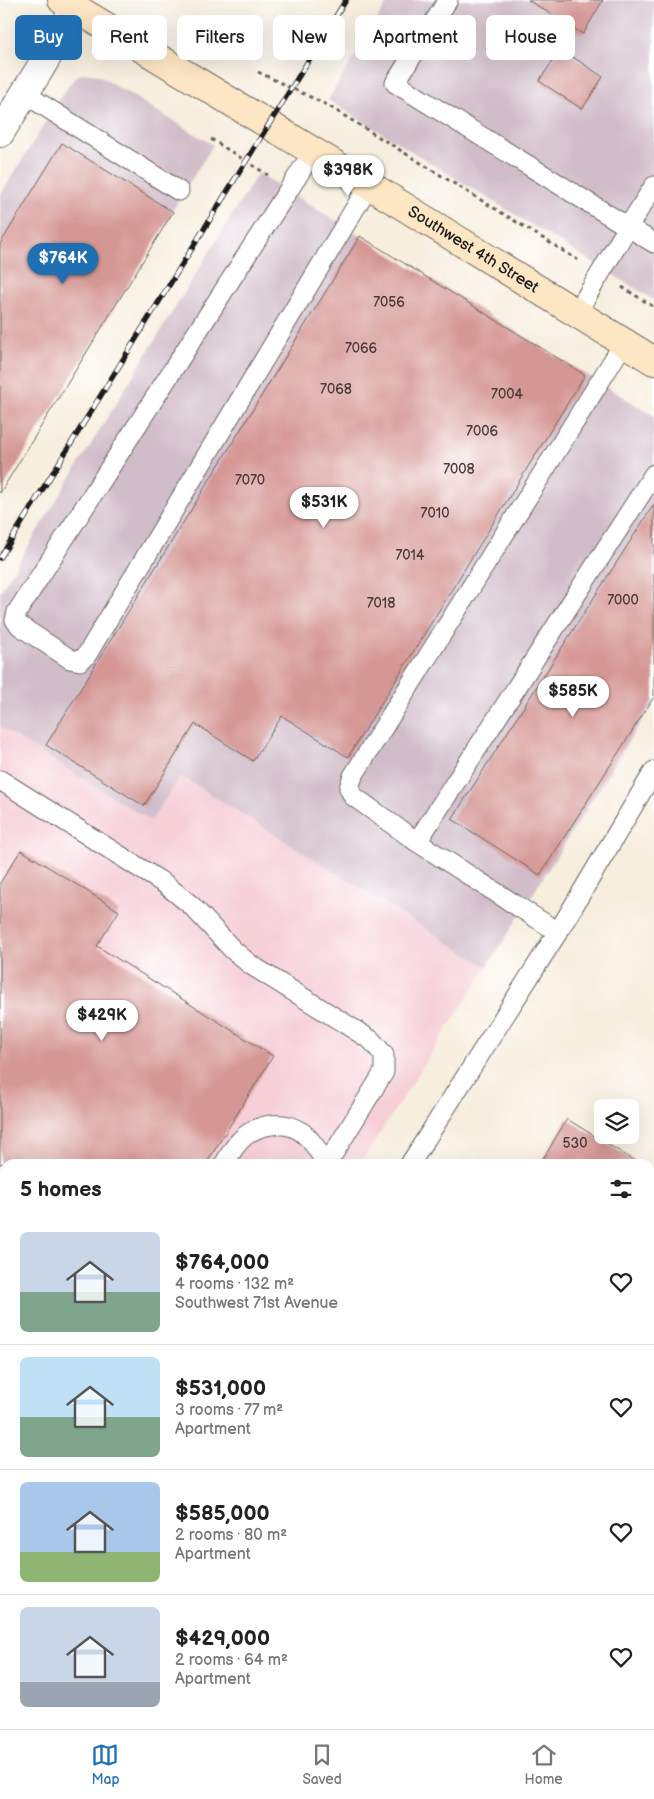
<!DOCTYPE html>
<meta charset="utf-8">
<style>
body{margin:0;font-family:"Balsamiq Sans",sans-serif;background:#f2f2f2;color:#222;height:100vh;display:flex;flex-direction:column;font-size:19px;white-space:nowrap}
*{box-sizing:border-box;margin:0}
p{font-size:16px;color:#767676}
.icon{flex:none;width:28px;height:28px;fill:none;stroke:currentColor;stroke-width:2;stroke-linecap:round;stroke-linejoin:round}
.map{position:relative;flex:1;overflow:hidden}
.details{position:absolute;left:0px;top:1159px;width:655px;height:571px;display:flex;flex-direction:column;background:#fff;border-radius:15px 15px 0 0;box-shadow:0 5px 20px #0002}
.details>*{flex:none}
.hud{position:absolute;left:15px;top:15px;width:625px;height:45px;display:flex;gap:10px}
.tools{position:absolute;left:594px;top:1099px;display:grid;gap:10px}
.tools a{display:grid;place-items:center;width:45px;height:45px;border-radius:8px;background:#fff;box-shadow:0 5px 20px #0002;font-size:25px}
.price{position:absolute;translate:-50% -42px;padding:0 11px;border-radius:18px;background:#fff;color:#222;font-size:16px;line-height:32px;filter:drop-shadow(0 1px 2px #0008)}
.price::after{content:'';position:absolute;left:50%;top:30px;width:15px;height:11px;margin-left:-8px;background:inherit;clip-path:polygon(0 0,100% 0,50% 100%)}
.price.on{background:#1f6fb2;color:#fff}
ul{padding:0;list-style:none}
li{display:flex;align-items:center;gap:15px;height:125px;padding:0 20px}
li+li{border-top:1px solid #e0e0e0}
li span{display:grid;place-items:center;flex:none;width:140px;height:100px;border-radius:8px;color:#555}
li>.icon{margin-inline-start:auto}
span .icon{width:60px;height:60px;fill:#fffc;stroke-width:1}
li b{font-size:21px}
h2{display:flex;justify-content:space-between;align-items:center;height:60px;padding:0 20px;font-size:21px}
.chip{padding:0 18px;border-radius:8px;background:#fff;box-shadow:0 5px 20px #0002;font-size:18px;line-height:45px}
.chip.on{background:#1f6fb2;color:#fff}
.dock{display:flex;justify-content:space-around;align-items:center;height:70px;border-top:1px solid #e0e0e0;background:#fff;font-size:14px;color:#767676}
.dock a{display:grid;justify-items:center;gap:2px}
.dock .on{color:#1f6fb2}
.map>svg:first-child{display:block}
.built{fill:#f6cfd7}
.industrial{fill:#d1bdc9}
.building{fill:#d59794}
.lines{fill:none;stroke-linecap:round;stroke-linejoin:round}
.lane-casing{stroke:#696660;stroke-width:21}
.street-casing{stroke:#696660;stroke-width:30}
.secondary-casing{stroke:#696660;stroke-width:30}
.path{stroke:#696660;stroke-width:3;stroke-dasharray:4 4;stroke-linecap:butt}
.lane{stroke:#fff;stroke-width:19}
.street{stroke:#fff;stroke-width:28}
.secondary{stroke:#fce6c4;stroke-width:28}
.rail-casing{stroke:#1c1c1c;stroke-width:5.5}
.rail{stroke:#fff;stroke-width:4;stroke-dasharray:11;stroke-linecap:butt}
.labels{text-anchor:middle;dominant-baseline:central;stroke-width:4;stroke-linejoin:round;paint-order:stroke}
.number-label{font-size:14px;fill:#4a3b3a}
.street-label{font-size:16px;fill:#1c1c1c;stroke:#fff}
</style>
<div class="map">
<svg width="654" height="1729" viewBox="0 0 654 1729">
<rect width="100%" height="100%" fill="#fff"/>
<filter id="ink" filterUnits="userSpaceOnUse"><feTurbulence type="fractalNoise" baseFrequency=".02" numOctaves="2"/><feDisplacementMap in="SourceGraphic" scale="10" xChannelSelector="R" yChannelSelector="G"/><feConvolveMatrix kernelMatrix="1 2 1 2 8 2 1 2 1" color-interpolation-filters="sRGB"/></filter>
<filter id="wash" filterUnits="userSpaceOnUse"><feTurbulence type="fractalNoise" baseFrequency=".0096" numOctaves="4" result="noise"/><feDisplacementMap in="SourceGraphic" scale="20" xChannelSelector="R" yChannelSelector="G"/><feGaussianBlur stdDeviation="1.12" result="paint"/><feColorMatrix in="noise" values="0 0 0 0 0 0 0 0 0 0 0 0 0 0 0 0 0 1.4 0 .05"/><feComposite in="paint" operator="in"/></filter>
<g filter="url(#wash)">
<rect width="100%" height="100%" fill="#f7eede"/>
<polygon class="built" points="0,727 151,821 181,776 487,967 360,1164 5,1164 5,1718 0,1725"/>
<g class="industrial">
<polygon points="389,0 654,0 654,300 328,100"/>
<polygon points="85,73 98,75 213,145 0,489 0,196 68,86 76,76"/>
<polygon points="258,173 654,416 654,701 487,967 181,776 151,821 0,727 0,592"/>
</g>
<g id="blocks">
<g class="building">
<polygon points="528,0 603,0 583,34"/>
<polygon points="561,49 603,77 582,109 539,81"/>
<polygon points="62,143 173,212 0,493 0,244"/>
<polygon points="360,236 585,375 348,757 282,716 253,761 195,724 144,806 46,745"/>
<polygon points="654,504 654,697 540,875 452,819"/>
<polygon points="21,850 119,911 97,946 273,1056 206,1164 0,1164 0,883"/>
<polygon points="567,1119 640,1164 540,1164"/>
</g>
</g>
</g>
<g filter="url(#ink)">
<use href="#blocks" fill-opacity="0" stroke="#696660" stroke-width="1"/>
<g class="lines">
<defs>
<g id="lane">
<polyline points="448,0 395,83 628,227 654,186"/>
<polyline points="25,94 179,191"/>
<polyline points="313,152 17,612 15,620 20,626 70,659 80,661 86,656 369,185"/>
<polyline points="576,314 628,227 654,243"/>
<polyline points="624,343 353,776 349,788 353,796 417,842 654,474"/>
<polyline points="0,780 165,884 192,906 233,950 251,965 371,1040 384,1055 384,1072 327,1164"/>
<polyline points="417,842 558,932 654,771"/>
<path d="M 224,1164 C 230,1154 236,1143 245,1136 C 261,1123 286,1120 303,1133 C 313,1141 320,1153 326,1164"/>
<polyline points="410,1164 558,932"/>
<polyline points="0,1307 5,1310"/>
</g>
<g id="street">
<polyline points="0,133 41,67 75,8"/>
<polyline points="577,1725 584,1729"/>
</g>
<g id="secondary">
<path id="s1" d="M 62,0 L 369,185 L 654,361"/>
<polyline points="650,1432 654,1425"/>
<polyline points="466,1729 468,1725"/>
</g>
</defs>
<use href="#lane" class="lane-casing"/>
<use href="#street" class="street-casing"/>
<use href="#secondary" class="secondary-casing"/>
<g class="path">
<polyline points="258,72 327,105 578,260"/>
<polyline points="211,139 268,175"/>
<polyline points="622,287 654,307"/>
</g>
<use href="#lane" class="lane"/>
<use href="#street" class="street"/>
<use href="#secondary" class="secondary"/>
<defs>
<polyline id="rail" points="0,558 346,0"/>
</defs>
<use href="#rail" class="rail-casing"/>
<use href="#rail" class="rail"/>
</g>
</g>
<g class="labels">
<g class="number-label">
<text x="389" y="302">7056</text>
<text x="361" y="348">7066</text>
<text x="336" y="389">7068</text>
<text x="507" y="394">7004</text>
<text x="482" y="431">7006</text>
<text x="459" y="469">7008</text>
<text x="250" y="480">7070</text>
<text x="435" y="513">7010</text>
<text x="410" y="555">7014</text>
<text x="623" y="600">7000</text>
<text x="381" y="603">7018</text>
<text x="575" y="1143">530</text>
</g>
<g class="street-label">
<text stroke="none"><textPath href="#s1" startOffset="481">Southwest 4th Street</textPath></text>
</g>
</g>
</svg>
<div class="tools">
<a><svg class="icon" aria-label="layers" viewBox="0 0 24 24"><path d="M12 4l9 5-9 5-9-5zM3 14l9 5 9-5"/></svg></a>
</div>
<b class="price" style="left:348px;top:197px">$398K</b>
<b class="price on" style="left:63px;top:285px">$764K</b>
<b class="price" style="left:324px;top:529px">$531K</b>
<b class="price" style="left:573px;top:718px">$585K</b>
<b class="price" style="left:102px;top:1042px">$429K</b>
<div class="hud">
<a class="chip on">Buy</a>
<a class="chip">Rent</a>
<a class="chip">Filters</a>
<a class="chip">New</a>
<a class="chip">Apartment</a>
<a class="chip">House</a>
</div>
<section class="details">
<h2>5 homes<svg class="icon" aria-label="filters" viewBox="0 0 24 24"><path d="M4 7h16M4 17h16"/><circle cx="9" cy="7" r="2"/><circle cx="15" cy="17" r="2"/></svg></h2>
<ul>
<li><span style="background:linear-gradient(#c9d6e8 60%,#7fa58c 0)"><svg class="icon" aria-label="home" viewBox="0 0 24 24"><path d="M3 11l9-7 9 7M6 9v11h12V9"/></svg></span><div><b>$764,000</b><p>4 rooms · 132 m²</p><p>Southwest 71st Avenue</p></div><svg class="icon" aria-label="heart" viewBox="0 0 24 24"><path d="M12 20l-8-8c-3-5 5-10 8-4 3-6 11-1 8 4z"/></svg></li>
<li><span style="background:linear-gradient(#bfe0f5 60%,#7fa58c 0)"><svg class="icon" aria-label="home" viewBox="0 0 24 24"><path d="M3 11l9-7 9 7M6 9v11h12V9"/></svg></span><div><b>$531,000</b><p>3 rooms · 77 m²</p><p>Apartment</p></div><svg class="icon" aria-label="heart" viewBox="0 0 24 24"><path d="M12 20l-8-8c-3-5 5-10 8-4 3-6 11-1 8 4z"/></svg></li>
<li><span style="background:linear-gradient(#a9c7e8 70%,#8fb573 0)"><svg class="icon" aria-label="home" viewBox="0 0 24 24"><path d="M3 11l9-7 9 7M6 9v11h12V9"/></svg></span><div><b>$585,000</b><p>2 rooms · 80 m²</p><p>Apartment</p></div><svg class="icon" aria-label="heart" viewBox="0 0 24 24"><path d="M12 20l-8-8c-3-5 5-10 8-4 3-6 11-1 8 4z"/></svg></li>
<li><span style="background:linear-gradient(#c9d6e8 75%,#9aa5b1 0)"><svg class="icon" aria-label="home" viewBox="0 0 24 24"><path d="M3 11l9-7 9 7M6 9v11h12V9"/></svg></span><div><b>$429,000</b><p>2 rooms · 64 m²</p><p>Apartment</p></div><svg class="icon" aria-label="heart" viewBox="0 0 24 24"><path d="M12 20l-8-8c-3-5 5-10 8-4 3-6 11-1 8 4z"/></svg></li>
</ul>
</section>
</div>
<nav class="dock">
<a class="on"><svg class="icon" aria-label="map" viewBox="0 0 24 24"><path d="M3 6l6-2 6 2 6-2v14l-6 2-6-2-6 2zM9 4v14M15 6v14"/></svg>Map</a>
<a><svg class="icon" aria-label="saved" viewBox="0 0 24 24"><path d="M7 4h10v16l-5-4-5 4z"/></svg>Saved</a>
<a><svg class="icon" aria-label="home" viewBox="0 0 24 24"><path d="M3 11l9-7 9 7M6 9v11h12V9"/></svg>Home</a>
</nav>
